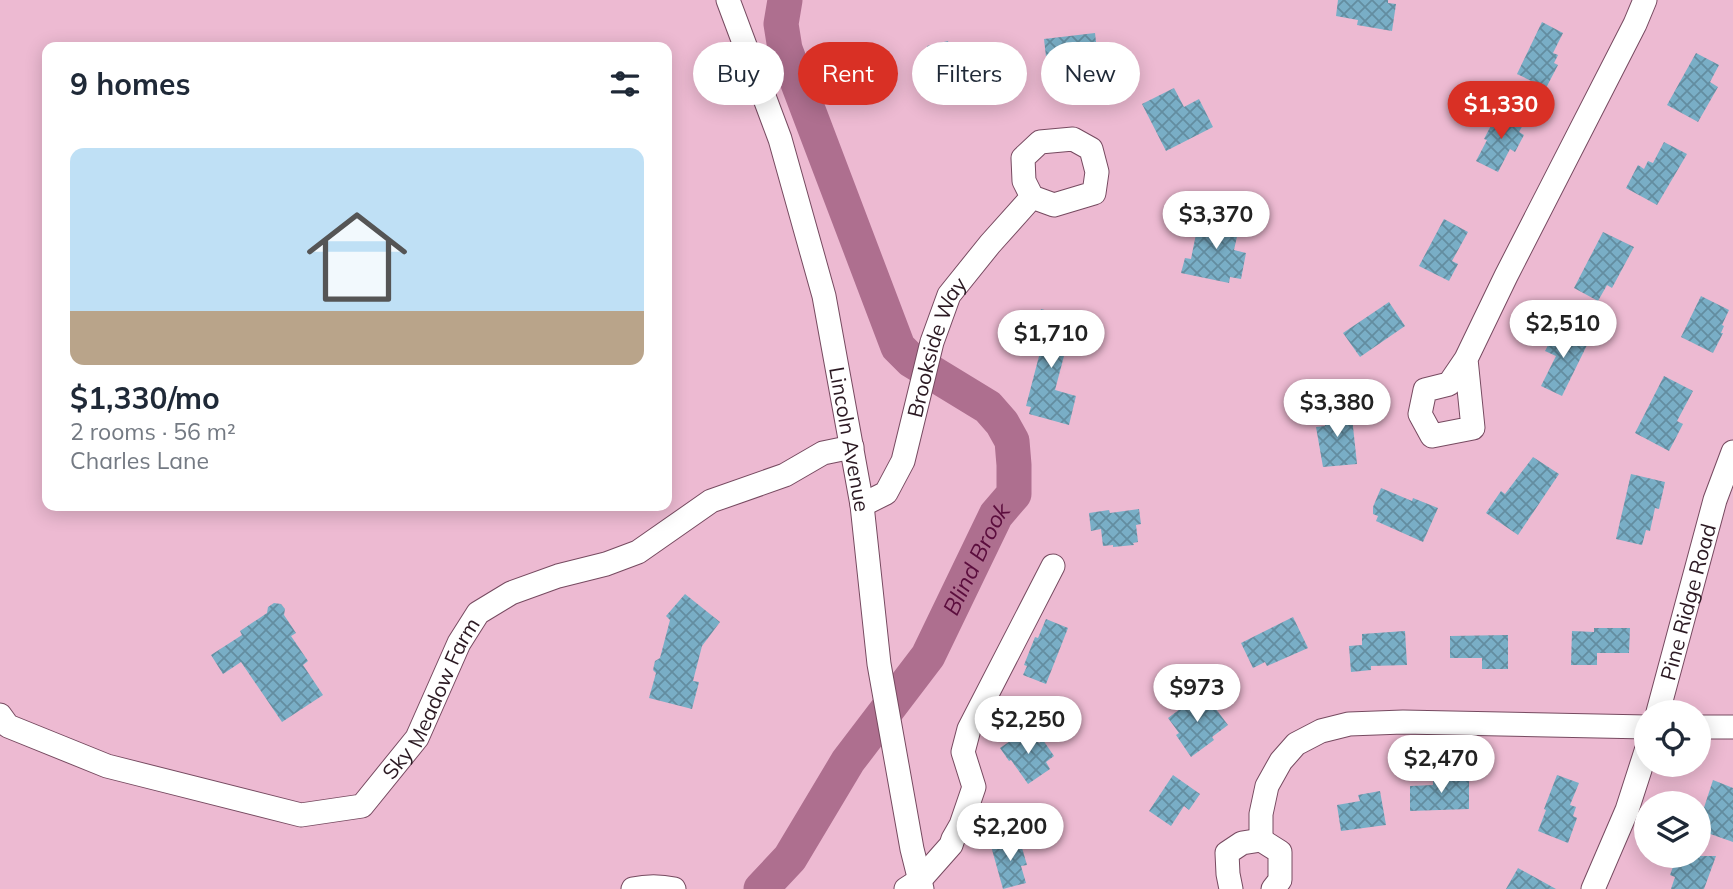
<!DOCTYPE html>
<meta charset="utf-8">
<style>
body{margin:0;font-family:Mulish,sans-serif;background:#f6f6f7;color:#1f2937;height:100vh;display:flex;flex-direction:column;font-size:26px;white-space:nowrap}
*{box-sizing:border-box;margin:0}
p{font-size:23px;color:#747a83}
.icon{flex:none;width:38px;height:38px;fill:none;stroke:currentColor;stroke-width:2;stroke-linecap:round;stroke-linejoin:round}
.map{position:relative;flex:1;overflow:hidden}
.side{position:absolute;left:42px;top:42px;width:630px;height:469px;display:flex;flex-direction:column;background:#fff;border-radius:14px;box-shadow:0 4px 18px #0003}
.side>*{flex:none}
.guide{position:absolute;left:693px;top:42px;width:665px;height:63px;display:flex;gap:14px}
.fabs{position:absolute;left:1634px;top:700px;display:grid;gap:14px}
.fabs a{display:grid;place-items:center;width:77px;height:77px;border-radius:50%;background:#fff;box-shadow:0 4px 18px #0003;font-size:35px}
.price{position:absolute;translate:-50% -60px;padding:0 16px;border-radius:24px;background:#fff;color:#222;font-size:23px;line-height:46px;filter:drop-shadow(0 2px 4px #0008)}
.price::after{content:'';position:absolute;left:50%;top:42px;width:21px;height:16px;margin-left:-10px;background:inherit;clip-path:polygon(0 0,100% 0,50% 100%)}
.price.current{background:#d93025;color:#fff}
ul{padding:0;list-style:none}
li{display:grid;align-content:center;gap:14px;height:371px;padding:0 28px}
li span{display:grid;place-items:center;height:217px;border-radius:14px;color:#555}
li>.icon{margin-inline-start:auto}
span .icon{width:126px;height:126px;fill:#fffc;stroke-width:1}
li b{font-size:30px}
h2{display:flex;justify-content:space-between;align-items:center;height:84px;padding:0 28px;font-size:30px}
.chip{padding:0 24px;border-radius:32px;background:#fff;box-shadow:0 4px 18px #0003;font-size:24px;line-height:63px}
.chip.current{background:#d93025;color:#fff}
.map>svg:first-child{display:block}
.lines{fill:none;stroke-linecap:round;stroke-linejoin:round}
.river{stroke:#ae6f8f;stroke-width:35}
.building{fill:url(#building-cross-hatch)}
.minor-casing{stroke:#764a60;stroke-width:25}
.minor{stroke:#fff;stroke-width:23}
.labels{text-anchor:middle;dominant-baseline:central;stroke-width:6;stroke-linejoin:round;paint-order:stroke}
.street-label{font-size:21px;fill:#2b1922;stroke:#fac7df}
.water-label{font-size:23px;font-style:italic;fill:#5b0d3d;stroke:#fac7df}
</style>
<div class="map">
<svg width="1733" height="889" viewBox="0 0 1733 889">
<defs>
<pattern id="building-cross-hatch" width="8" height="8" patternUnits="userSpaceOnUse" patternTransform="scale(1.75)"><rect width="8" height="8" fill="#79aec6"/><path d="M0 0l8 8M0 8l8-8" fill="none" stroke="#638da0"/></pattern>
</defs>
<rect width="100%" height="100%" fill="#edbad2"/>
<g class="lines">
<path class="river" id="s1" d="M 761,889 L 790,858 L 848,761 L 928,656 L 996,515 L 1014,494 L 1014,465 L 1012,441 L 1002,423 L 988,407 L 911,360 L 898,347 L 785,49 L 781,24 L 785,0"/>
</g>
<g class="building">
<polygon points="1338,0 1388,0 1388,3 1396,4 1392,31 1357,25 1358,20 1336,16"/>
<polygon points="1542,22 1563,33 1553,53 1558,55 1554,63 1558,65 1546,88 1517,74"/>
<polygon points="1095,33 1099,68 1048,74 1044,39"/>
<polygon points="948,41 960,85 935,92 928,64 932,63 927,46"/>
<polygon points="1696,53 1719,65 1710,82 1718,87 1698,122 1667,105"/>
<polygon points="1174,88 1184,107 1199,99 1213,127 1166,151 1142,104"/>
<polygon points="1499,110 1524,123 1519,132 1524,135 1515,152 1510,149 1498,172 1476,161 1487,140 1484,139"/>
<polygon points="1664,142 1687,154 1657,205 1626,188 1638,165 1644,169 1648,161 1653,163"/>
<polygon points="1200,214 1240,223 1234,250 1246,253 1241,279 1230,277 1229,283 1181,273 1185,258 1191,259"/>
<polygon points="1444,219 1468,232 1452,261 1458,264 1449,281 1419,266"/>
<polygon points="1603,232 1634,247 1612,288 1607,285 1598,301 1574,288"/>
<polygon points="1701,296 1729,310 1722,325 1724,326 1721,333 1723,333 1713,353 1681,337"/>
<polygon points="1389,302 1405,326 1360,357 1343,333"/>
<polygon points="1041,309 1074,318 1055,390 1076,396 1069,425 1029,414 1031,407 1026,406 1044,337 1034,335"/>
<polygon points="1557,328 1588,343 1562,396 1541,386 1556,356 1545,351"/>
<polygon points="1664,376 1693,391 1677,421 1683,424 1669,451 1635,433"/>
<polygon points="1351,408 1357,464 1323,467 1316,427 1325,426 1323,411"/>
<polygon points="1533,457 1559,474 1518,535 1486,513 1501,491 1505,494"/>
<polygon points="1631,474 1665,482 1659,509 1655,508 1650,531 1646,530 1642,545 1616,539"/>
<polygon points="1381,488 1412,501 1413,498 1438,508 1423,542 1376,521 1378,516 1373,514 1373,507"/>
<polygon points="1139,509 1141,524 1136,525 1138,542 1133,543 1134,545 1113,547 1113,545 1103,546 1101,529 1091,531 1089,513 1109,510 1110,513"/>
<polygon points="685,594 720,622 702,646 693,681 699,682 692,709 649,698 656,673 653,670 655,661 660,658 670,620 666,616"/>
<polygon points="274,603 281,604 285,609 284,615 296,633 291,636 308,661 303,665 323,695 282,722 241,662 223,674 211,655 242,635 240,631 267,613 268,607"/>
<polygon points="1293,617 1308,648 1267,666 1265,662 1253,668 1241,643"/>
<polygon points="1046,619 1068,628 1046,684 1023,675 1027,666 1024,665 1035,637 1038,638"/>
<polygon points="1594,628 1630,628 1629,653 1597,653 1597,665 1571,665 1572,631 1594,632"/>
<polygon points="1405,631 1407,665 1371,666 1371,670 1351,672 1349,646 1362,645 1362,634"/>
<polygon points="1508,635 1508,669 1482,669 1482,658 1450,658 1450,636"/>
<polygon points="1203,692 1228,725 1212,737 1214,740 1191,757 1176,735 1179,733 1168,718"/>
<polygon points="1030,730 1039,743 1043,740 1054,756 1046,762 1050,769 1028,784 1011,760 1009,761 1000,748 1022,733 1023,734"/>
<polygon points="1173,775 1200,794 1189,810 1184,806 1171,826 1149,811"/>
<polygon points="1557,775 1579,783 1570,805 1576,807 1573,816 1577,818 1568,843 1538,831 1546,810 1544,809"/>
<polygon points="1469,777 1469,809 1410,811 1410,786 1433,785 1433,780 1441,780 1441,778"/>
<polygon points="1713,780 1733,788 1733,842 1699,830 1699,823"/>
<polygon points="1380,791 1386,825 1341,831 1337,805 1360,801 1358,795"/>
<polygon points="1015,839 1016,842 1020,841 1027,865 1021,866 1026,883 1003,889 991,846"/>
<polygon points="1677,856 1716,856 1704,889 1671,889 1675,877 1670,875"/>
<polygon points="1518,868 1556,889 1506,889"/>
</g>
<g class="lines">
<defs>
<g id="minor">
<path id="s2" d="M 728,0 L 780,139 L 824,296 L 862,505 L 879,664 L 912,849 L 922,889"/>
<polyline points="1466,359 1473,428 1432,436 1420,414 1425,390 1449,384 1466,359 1506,276 1635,24 1645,0"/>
<path id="s3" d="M 862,505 L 886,493 L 903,461 L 932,342 L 949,295 L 990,244 L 1032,197 L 1024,181 L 1023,158 L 1040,142 L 1073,139 L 1091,149 L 1097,172 L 1094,193 L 1054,205 L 1032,197"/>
<path id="s4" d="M 1658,712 L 1715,500 L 1733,452"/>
<path id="s5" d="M 0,715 L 8,726 L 107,766 L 301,815 L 362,806 L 417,738 L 459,643 L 478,613 L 511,593 L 558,576 L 606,564 L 638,552 L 711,501 L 785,475 L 823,453 L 852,447"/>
<polyline points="1699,727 1733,727"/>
<polyline points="1261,840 1261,814 1267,786 1281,761 1296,744 1321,731 1349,724 1403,722 1647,727"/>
<path d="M 633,889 C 646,886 661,886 674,889"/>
<polyline points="906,889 920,880 951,845 953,839 961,825 974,787 963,752 969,729 1053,566"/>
<polyline points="1231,889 1228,874 1227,853 1242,843 1261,840 1280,852 1280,880 1273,889"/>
<polyline points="1593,889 1627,810 1647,748"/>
</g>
</defs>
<use href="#minor" class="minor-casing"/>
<use href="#minor" class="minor"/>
</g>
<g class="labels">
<g class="street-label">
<text stroke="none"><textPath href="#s3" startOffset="182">Brookside Way</textPath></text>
<text stroke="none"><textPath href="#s2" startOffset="457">Lincoln Avenue</textPath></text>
<text stroke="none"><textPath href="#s4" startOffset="114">Pine Ridge Road</textPath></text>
<text stroke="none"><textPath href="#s5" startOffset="511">Sky Meadow Farm</textPath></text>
</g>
<g class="water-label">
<text stroke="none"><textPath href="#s1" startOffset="396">Blind Brook</textPath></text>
</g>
</g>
</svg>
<div class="fabs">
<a><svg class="icon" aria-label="locate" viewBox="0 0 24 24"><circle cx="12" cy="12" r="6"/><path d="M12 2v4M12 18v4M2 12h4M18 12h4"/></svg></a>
<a><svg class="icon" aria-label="layers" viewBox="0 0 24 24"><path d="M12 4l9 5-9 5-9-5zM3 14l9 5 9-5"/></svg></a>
</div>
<b class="price current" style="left:1501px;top:141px">$1,330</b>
<b class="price" style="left:1216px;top:251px">$3,370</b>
<b class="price" style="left:1563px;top:360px">$2,510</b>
<b class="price" style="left:1051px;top:370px">$1,710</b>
<b class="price" style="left:1337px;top:439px">$3,380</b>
<b class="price" style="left:1197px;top:724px">$973</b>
<b class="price" style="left:1028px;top:756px">$2,250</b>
<b class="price" style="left:1441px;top:795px">$2,470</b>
<b class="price" style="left:1010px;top:863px">$2,200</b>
<div class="guide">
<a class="chip">Buy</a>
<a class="chip current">Rent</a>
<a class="chip">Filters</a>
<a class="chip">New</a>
</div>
<section class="side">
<h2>9 homes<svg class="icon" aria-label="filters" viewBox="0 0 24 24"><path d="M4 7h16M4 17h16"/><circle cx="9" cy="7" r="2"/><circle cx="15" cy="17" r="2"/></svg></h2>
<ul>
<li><span style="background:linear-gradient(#bfe0f5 75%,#b9a48a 0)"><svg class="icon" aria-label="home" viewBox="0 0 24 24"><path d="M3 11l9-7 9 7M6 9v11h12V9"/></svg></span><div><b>$1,330/mo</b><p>2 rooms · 56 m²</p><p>Charles Lane</p></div></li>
</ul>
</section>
</div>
